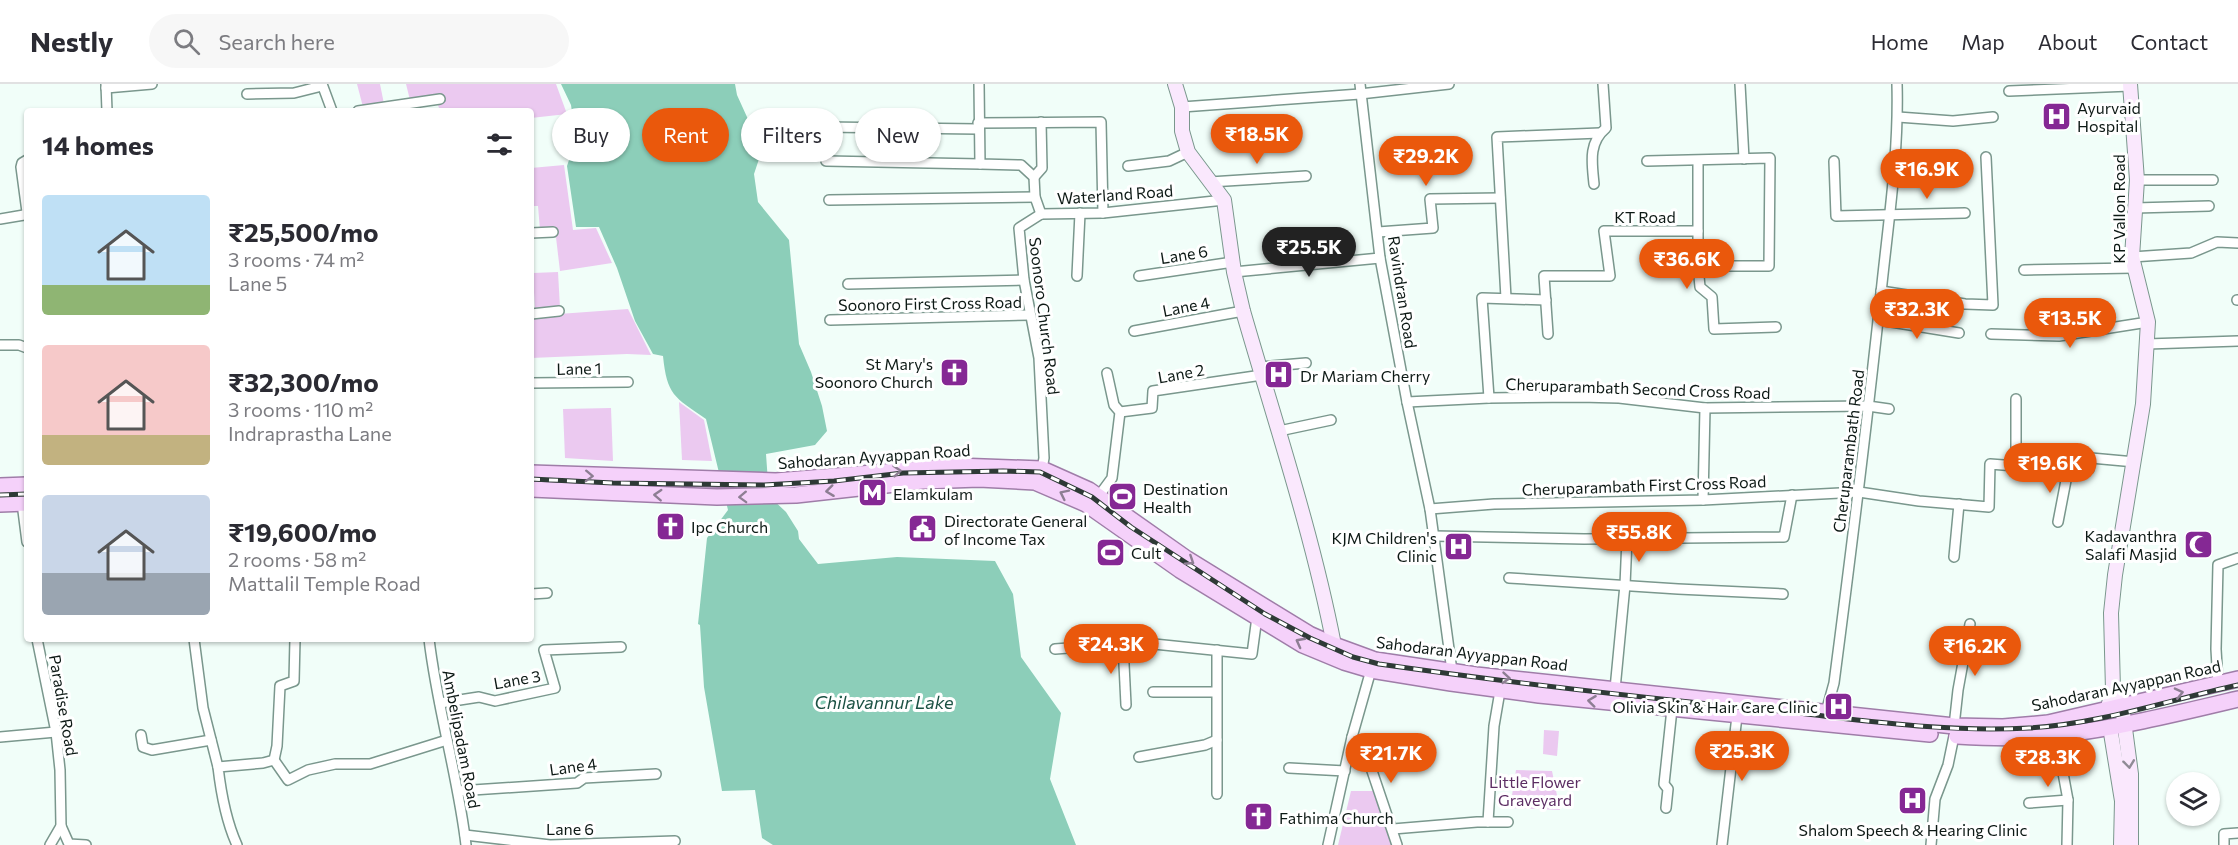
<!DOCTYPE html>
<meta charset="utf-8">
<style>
body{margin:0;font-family:Commissioner,sans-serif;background:#f7f7f7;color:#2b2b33;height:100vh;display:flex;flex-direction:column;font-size:22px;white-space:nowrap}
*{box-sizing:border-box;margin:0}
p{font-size:20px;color:#7c7c81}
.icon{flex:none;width:33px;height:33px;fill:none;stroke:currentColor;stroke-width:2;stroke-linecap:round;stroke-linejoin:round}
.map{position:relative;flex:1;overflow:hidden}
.side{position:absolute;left:24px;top:24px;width:510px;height:534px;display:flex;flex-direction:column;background:#fff;border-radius:6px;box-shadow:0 2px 4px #0004}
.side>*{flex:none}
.guide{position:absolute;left:552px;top:24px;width:570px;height:54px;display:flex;gap:12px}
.tools{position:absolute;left:2166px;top:688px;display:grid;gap:12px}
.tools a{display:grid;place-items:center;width:54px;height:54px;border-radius:50%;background:#fff;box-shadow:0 2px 4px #0004;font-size:30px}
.price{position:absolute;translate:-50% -51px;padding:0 14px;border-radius:21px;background:#ea580c;color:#fff;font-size:20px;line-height:39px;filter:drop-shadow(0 2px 3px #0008)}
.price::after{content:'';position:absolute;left:50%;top:36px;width:18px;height:14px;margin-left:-9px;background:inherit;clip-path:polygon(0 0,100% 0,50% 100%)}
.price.selected{background:#222;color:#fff}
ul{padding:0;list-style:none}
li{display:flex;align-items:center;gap:18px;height:150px;padding:0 18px}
li span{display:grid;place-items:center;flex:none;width:168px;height:120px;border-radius:6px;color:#555}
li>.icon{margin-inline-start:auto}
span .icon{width:72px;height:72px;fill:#fffc;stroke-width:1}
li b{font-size:26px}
h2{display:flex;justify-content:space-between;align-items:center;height:72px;padding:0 18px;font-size:26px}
.chip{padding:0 21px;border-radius:27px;background:#fff;box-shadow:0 2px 4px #0004;font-size:21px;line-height:54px}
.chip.selected{background:#ea580c;color:#fff}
header{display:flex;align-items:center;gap:36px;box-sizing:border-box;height:84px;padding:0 30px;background:#fff;border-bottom:2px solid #e1e1e2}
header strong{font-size:28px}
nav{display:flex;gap:33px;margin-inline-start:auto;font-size:21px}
.search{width:420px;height:54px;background:#f7f7f7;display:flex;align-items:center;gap:15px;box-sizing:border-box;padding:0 21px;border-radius:33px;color:#7c7c81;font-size:22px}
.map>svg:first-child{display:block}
.green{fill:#ebc9f0}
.water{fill:#8cceb9}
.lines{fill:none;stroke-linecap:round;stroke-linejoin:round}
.street-casing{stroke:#7a978d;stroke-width:12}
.secondary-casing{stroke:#7a978d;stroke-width:16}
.primary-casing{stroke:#9f7da8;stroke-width:18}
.street{stroke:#fff;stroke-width:9}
.secondary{stroke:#fae8fd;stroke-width:14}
.primary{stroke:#f5d1fa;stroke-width:15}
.rail-casing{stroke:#2e3a36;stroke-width:5}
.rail{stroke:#fff;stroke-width:3;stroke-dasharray:9;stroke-linecap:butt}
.oneway{stroke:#8d7e93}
.oneway2{stroke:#8f8b95}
.labels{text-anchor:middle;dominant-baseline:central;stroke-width:6;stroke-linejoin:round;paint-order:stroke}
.poi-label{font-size:16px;fill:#0d1915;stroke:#fff;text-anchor:start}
.street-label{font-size:16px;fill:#0d1915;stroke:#fff}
.park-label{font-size:16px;fill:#5c2d63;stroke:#fff}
.water-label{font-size:18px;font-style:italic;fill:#1b5143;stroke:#fff}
</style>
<header>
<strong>Nestly</strong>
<div class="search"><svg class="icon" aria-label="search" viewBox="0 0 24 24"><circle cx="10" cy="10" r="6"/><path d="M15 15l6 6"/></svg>Search here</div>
<nav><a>Home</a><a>Map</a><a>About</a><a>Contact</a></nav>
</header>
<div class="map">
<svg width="2238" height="761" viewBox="0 0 2238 761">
<rect width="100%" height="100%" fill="#f1fef9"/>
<g class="green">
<polygon points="357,0 380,0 384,20 363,23"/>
<polygon points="406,0 556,0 567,30 531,34 531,27 440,27 437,18 410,16"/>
<polygon points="564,81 573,146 596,144 612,179 560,187 555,145 540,146 538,122 531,122 531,84"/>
<polygon points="558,188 560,224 535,226 533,189"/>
<polygon points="628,225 651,271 627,270 531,274 531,232"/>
<polygon points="679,318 704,336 712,377 682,376"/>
<polygon points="611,324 613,377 565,374 563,325"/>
<polygon points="1544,646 1559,647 1557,672 1543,670"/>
<polygon points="1516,686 1552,687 1560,726 1510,724"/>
<polygon points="1351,707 1377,707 1394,761 1338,761"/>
</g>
<path class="water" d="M 561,0 L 735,0 L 737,11 L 762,66 L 754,90 L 758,118 L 789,156 L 799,260 L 811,288 L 822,322 L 827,347 L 815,361 L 766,370 L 769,412 L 786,428 L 798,447 L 799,455 L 818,480 L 897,473 L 995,477 L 1013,510 L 1021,573 L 1061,629 L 1050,695 L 1076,761 L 773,761 L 762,754 L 755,706 L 722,707 L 704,603 L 700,541 L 698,540 L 707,454 L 728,426 L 706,335 C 674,313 667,311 663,272 L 653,270 L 635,237 L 617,184 L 599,143 L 576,143 L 567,82 L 576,55 L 571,21 Z"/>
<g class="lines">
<defs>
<g id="street">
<polyline points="106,0 107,27"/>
<polyline points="322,0 332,27"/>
<polyline points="979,0 980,80 1021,81 1034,93 1035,113 1041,130"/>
<polyline points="1360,0 1380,174 1407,318 1430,425 1452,587"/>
<polyline points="1740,0 1744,75"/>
<polyline points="106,4 152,0"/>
<polyline points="2009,7 2130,2"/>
<polyline points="247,10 294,9 322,2"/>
<polyline points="1182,23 1360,10 1449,0"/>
<polyline points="358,27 440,15"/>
<polyline points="1898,33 1953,37 1993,33"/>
<polyline points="978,39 1101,38 1103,129"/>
<polyline points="824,43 978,45"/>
<polyline points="826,77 980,80"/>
<polyline points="1647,77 1770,74 1769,182 1698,182"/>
<polyline points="1698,77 1698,182 1700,203 1712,213 1714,245 1776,243"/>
<polyline points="1834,77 1836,132 1965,129"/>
<polyline points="1128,82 1169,77 1188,68"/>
<polyline points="1034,93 1042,84 1041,38"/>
<polyline points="2137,96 2213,96"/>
<polyline points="1210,98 1306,92"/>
<path d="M 1594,100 C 1592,79 1588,59 1606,44 L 1603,0"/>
<polyline points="829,116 1035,113"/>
<polyline points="2135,124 2209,122"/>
<polyline points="1041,130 1019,144 1024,196 1039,274 1044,374 1042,385"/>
<polyline points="1041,130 1103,129 1224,116"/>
<polyline points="0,135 24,131 27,128 21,83 22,79 27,76"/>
<polyline points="1378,148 1433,144 1430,115 1500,114"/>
<polyline points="531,149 553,148"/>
<polyline points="2132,173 2191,169 2217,158 2238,159"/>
<polyline points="2024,186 2134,184"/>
<polyline points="1234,188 1380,174"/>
<polyline points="1077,192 1080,129"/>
<polyline points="1139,192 1233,178"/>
<polyline points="848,200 1024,196"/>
<polyline points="1881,207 1965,220 1993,221 1986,73"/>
<polyline points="1506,214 1497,53 1600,49"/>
<polyline points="2237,216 2238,216"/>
<polyline points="531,230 559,227"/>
<polyline points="830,236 1030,231"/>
<polyline points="1879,236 1959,249"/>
<polyline points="1134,247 1243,227"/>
<polyline points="1548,250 1544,192 1610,192 1604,147 1698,147"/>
<polyline points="1991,250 2059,252 2148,238"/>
<polyline points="2147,260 2238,257"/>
<polyline points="0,261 19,261 27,264"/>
<polyline points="1260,283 1306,279"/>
<polyline points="531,299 628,298"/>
<polyline points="1489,314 1482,214 1546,216"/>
<polyline points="1407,318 1489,314 1580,313 1619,314 1705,324 1868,322 1889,325"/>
<polyline points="1120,328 1152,324 1153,307 1262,291"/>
<polyline points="1279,347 1331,336"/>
<polyline points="2016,382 2016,315"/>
<polyline points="1098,413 1112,394 1120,328 1114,321 1107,289"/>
<polyline points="1703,416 1705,324"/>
<polyline points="22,419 27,458"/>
<polyline points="1430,425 1494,420 1703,416 1859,408 1919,417 1989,423 1990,380 2068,386 2089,385 2091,374 2135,378"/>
<polyline points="2058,438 2068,386"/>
<polyline points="1434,452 1584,455 1784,453 1792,411"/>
<polyline points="1954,473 1959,420"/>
<polyline points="1509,494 1678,505 1783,510"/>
<polyline points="531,510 547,509"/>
<polyline points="37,555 56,648 60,686 61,742 50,761"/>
<polyline points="194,555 203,624 218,683"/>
<path d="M 429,555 C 437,624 458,692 466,761"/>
<polyline points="1123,560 1126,621"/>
<polyline points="1055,565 1123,560 1154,560 1252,570 1257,533"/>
<polyline points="2218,600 2216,565 2218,481 2238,474"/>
<polyline points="1615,605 1625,501 1627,455"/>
<polyline points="1153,608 1216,608"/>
<polyline points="440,619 479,613 495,617 555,604 544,566 621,563"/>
<path d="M 1826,628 L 1834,599 C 1851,469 1867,339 1881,209 C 1888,140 1899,70 1897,0"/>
<polyline points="1954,642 1958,606 1970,540"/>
<polyline points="141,651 143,663 152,666 211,656"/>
<polyline points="2056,651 2068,716 2067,761"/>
<polyline points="0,653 56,648"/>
<polyline points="1352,653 1370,681 1397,761"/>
<polyline points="1139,673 1205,661 1217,656"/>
<polyline points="274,676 288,696 308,686 335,680 370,680 447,656"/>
<polyline points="1289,684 1345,687"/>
<polyline points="458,707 577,699 584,694 656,690"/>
<polyline points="1217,710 1217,566"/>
<polyline points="2029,719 2068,716"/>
<polyline points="1666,724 1668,705 1664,700 1672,625"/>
<polyline points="1488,738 1494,642 1500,607"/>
<polyline points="61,742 69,760 86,761"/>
<polyline points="1393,745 1477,738 1508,738"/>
<polyline points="465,751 550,761 675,757"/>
<path d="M 237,761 C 226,737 221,709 218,683 L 263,679 L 274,676 L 277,662 L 280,602 L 294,597 L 295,555"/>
<polyline points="1328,761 1352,653 1371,586"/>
<polyline points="1722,761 1737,632"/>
<polyline points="1931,761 1935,715 1948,681 1954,652"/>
<polyline points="2224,761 2224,750 2238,749"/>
</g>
<g id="secondary">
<path d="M 1175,0 L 1182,23 L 1182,47 L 1188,68 L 1224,116 L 1234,188 L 1243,227 C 1275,338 1312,448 1334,561"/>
<polyline points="2116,612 2122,622 2131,690 2131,761"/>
<polyline points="2107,626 2113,606 2111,529 2115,491 2143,320 2148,238 2132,173 2137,96 2130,0"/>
<polyline points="2110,643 2122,717 2121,761"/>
</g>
<g id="primary">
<polyline points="531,389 776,397 957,382 1042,385 1089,406 1187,475 1309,550 1334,561 1375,576 1476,591 1954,642 2003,643 2048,639 2238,595"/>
<polyline points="0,402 27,401"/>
<polyline points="531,405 717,413 796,411 922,397 979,395 1035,398 1086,420 1180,486 1303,561 1344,578 1371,586 1451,599 1539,611 1930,650"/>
<polyline points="0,420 27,419"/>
<path d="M 1957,652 C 1990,654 2024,655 2058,651 C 2118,644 2179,629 2238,615"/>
</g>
</defs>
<use href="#street" class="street-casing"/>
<use href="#secondary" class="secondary-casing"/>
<use href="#primary" class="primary-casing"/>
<use href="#street" class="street"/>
<use href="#secondary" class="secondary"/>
<use href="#primary" class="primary"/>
<defs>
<g id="rail">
<path d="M 531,395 L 613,399 L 764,401 L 834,397 L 903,389 L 1003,387 L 1040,388 L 1092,413 L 1131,443 L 1265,530 L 1310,554 L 1353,573 L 1379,580 C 1512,599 1646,614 1780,627 C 1863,636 1946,649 2029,644 C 2100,640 2169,616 2238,601"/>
<polyline points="0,411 27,410"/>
</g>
</defs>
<use href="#rail" class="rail-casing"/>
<use href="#rail" class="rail"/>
</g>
<defs><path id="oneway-chevron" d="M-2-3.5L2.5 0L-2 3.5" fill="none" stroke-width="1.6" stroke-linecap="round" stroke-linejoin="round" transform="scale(1.5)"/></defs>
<g class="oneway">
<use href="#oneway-chevron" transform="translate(897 387) rotate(-5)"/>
<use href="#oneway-chevron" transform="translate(589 392) rotate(2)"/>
<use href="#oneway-chevron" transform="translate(830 407) rotate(173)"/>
<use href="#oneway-chevron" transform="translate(1064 410) rotate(-154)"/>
<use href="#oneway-chevron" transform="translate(658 411) rotate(-177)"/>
<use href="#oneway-chevron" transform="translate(743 413) rotate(178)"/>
<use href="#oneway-chevron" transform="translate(1190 477) rotate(33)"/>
<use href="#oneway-chevron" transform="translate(1300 558) rotate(-152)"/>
<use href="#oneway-chevron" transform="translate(1506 594) rotate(5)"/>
<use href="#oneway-chevron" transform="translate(2179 609) rotate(-13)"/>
<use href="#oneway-chevron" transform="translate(1592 617) rotate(-173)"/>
</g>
<use class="oneway2" href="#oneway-chevron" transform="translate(2129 680) rotate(83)"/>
<defs>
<symbol id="hospital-square" viewBox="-11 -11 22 22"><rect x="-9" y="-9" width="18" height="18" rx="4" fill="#852894" stroke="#fff"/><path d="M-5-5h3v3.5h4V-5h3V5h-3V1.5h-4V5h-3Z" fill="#fff"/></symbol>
<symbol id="church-square" viewBox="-11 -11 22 22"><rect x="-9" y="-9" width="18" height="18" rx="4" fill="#852894" stroke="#fff"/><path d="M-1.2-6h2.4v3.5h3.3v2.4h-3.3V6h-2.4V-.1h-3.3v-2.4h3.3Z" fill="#fff"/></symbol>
<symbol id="metro-square" viewBox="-11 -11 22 22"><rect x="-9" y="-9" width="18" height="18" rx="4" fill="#852894" stroke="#fff"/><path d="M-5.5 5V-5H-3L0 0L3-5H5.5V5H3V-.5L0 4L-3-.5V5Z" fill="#fff"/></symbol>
<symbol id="stadium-square" viewBox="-11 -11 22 22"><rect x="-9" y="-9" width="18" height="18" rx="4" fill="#852894" stroke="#fff"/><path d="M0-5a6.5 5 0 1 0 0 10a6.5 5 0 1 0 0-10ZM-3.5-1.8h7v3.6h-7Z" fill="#fff"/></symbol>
<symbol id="civic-square" viewBox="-11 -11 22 22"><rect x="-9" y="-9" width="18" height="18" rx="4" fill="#852894" stroke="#fff"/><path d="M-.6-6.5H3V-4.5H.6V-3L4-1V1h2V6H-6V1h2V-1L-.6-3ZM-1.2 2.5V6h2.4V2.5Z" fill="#fff"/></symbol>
<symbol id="mosque-square" viewBox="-11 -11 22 22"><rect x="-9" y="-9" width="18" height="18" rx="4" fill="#852894" stroke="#fff"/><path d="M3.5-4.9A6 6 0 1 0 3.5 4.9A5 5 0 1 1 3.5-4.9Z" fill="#fff"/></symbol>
</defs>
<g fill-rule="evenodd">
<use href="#hospital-square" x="2040" y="16" width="33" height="33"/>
<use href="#church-square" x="938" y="272" width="33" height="33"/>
<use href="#hospital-square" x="1262" y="274" width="33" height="33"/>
<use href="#metro-square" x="856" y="392" width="33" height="33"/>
<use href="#stadium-square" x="1106" y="396" width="33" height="33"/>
<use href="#church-square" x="654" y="426" width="33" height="33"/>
<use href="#civic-square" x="906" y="428" width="33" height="33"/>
<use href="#mosque-square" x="2182" y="444" width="33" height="33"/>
<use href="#hospital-square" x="1442" y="446" width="33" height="33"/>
<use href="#stadium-square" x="1094" y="452" width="33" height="33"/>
<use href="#hospital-square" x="1822" y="606" width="33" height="33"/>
<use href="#hospital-square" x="1896" y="700" width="33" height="33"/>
<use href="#church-square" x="1242" y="716" width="33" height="33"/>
</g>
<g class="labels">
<g class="poi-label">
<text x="2077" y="23">Ayurvaid<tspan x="2077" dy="18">Hospital</tspan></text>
<text x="933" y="279" text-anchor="end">St Mary's<tspan x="933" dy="18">Soonoro Church</tspan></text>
<text x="1300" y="291">Dr Mariam Cherry</text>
<text x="1143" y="404">Destination<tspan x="1143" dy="18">Health</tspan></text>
<text x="893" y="409">Elamkulam</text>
<text x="944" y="436">Directorate General<tspan x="944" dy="18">of Income Tax</tspan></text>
<text x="691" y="442">Ipc Church</text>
<text x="2177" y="451" text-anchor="end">Kadavanthra<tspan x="2177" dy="18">Salafi Masjid</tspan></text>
<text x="1437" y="453" text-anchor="end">KJM Children's<tspan x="1437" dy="18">Clinic</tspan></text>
<text x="1131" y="468">Cult</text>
<text x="1818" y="622" text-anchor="end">Olivia Skin &amp; Hair Care Clinic</text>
<text x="1279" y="733">Fathima Church</text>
<text x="1913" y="745" text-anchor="middle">Shalom Speech &amp; Hearing Clinic</text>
</g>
<g class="street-label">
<text transform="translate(1115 110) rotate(-4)">Waterland Road</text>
<text transform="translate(2118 125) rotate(-90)">KP Vallon Road</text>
<text x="1645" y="132">KT Road</text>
<text transform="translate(1184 170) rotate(-9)">Lane 6</text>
<text transform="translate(1403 208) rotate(81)">Ravindran Road</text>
<text transform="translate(930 219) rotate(-1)">Soonoro First Cross Road</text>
<text transform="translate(1186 222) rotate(-11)">Lane 4</text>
<text transform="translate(1045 232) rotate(83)">Soonoro Church Road</text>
<text transform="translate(579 284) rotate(-1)">Lane 1</text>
<text transform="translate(1181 289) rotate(-10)">Lane 2</text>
<text transform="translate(1638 304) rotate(2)">Cheruparambath Second Cross Road</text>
<text transform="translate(1848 367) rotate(-83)">Cheruparambath Road</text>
<text transform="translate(874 372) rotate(-4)">Sahodaran Ayyappan Road</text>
<text transform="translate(1644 401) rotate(-2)">Cheruparambath First Cross Road</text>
<text transform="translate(1472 569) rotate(7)">Sahodaran Ayyappan Road</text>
<text transform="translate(517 595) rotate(-10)">Lane 3</text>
<text transform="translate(2126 601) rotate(-12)">Sahodaran Ayyappan Road</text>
<text transform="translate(64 621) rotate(80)">Paradise Road</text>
<text transform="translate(462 655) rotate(79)">Ambelipadam Road</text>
<text transform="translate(573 682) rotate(-8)">Lane 4</text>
<text x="570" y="744">Lane 6</text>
</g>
<g class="park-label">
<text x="1535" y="697">Little Flower<tspan x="1535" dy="18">Graveyard</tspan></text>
</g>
<g class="water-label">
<text x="884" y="618">Chilavannur Lake</text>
</g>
</g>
</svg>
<div class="tools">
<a><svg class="icon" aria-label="layers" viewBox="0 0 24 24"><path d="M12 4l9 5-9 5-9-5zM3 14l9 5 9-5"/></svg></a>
</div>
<b class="price" style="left:1257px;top:81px">₹18.5K</b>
<b class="price" style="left:1426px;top:103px">₹29.2K</b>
<b class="price" style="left:1927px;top:116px">₹16.9K</b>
<b class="price selected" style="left:1309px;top:194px">₹25.5K</b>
<b class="price" style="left:1687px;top:206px">₹36.6K</b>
<b class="price" style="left:1917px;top:256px">₹32.3K</b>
<b class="price" style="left:2070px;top:265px">₹13.5K</b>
<b class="price" style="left:2050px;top:410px">₹19.6K</b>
<b class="price" style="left:1639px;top:479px">₹55.8K</b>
<b class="price" style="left:1111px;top:591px">₹24.3K</b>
<b class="price" style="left:1975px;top:593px">₹16.2K</b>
<b class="price" style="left:1742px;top:698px">₹25.3K</b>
<b class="price" style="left:1391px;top:700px">₹21.7K</b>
<b class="price" style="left:2048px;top:704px">₹28.3K</b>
<div class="guide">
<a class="chip">Buy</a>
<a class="chip selected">Rent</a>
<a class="chip">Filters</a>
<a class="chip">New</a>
</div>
<section class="side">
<h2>14 homes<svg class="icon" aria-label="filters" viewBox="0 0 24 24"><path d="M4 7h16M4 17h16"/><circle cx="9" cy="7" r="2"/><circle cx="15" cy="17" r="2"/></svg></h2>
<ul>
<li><span style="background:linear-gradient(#bfe0f5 75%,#8fb573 0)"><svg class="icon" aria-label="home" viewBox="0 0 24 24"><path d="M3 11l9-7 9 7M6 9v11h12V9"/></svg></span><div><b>₹25,500/mo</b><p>3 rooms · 74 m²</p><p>Lane 5</p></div></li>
<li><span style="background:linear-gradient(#f6c9c9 75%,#c2b280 0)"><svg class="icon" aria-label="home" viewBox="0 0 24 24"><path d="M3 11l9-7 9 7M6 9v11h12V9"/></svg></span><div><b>₹32,300/mo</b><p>3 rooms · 110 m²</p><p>Indraprastha Lane</p></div></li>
<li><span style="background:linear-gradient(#c9d6e8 65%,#9aa5b1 0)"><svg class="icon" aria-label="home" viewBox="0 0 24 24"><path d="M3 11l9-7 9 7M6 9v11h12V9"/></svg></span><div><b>₹19,600/mo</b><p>2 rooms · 58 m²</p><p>Mattalil Temple Road</p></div></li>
</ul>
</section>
</div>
